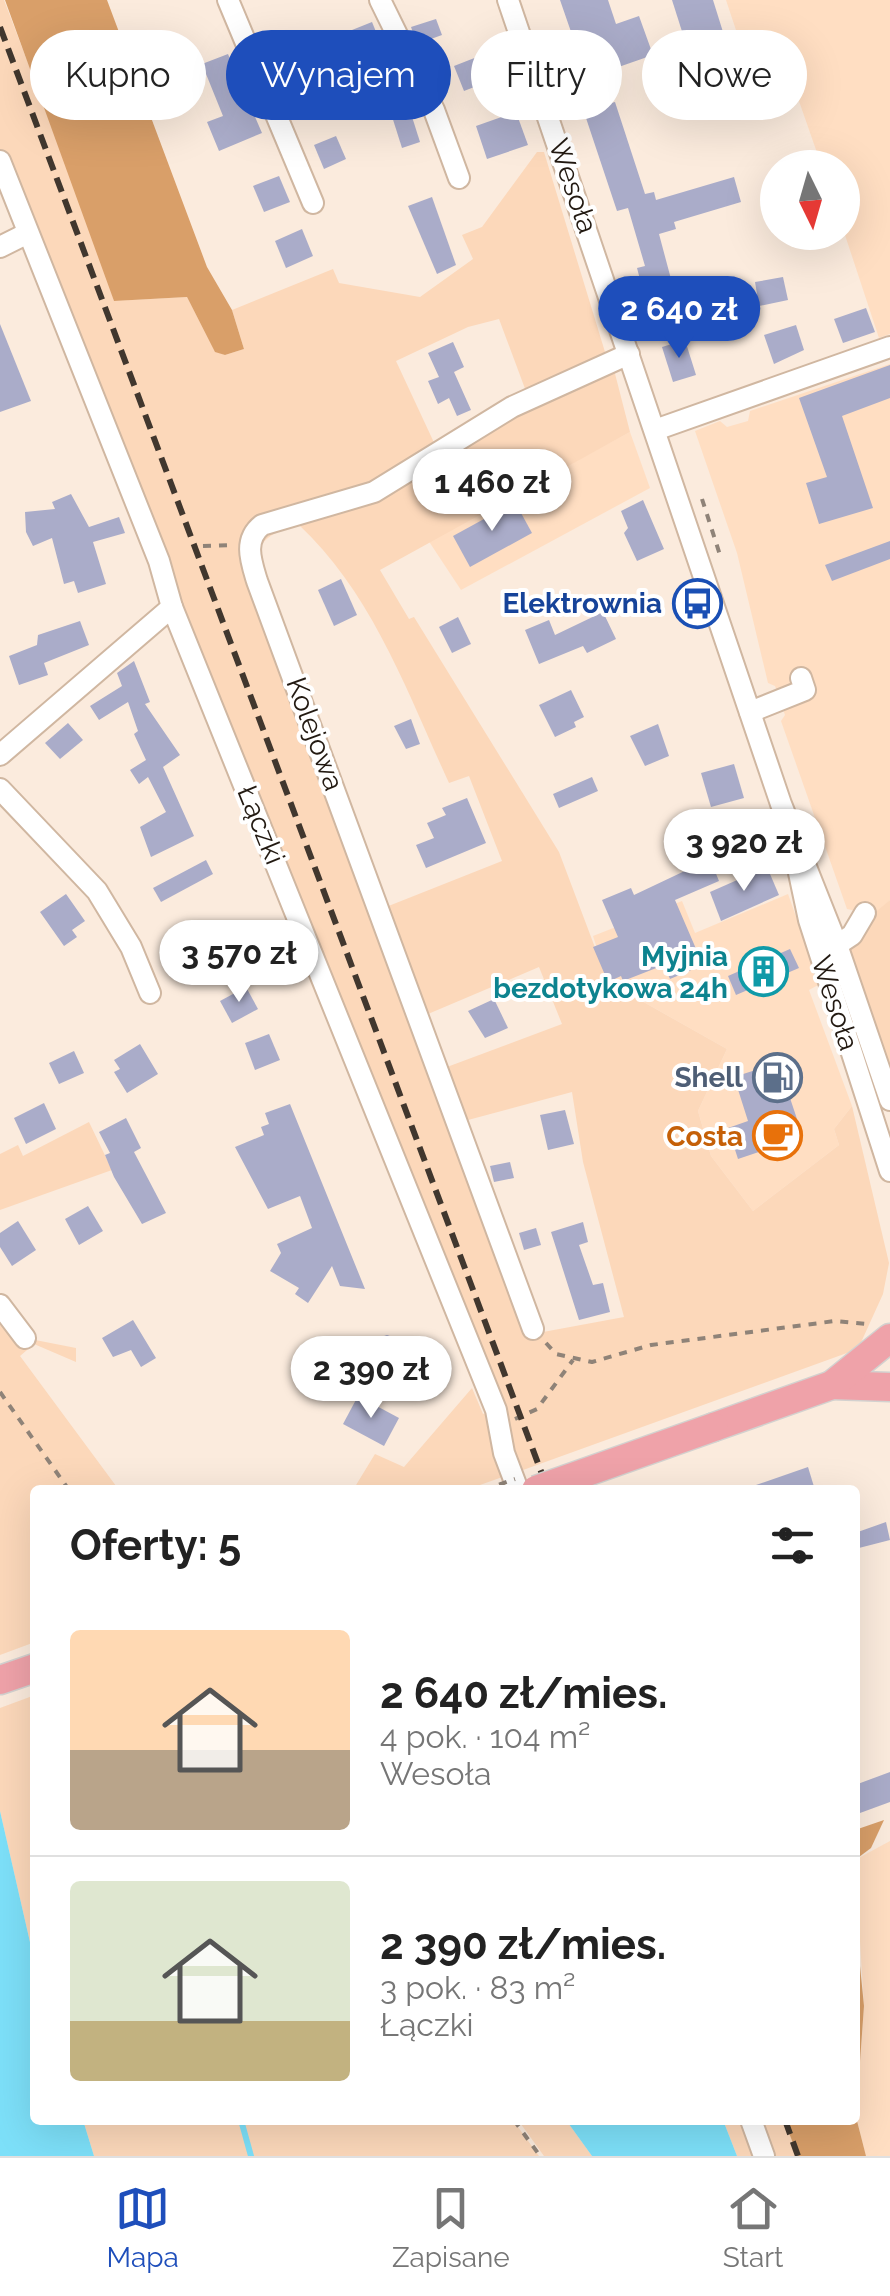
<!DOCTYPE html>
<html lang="pl">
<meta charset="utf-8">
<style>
body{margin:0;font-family:Raleway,sans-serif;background:#f2f2f2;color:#222;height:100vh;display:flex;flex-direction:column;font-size:38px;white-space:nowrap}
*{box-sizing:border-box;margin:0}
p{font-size:32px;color:#767676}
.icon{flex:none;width:55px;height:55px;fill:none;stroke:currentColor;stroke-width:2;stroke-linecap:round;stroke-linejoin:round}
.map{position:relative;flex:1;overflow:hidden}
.drawer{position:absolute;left:30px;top:1485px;width:830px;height:640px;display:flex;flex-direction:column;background:#fff;border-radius:10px;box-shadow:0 10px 40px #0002}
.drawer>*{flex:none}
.hud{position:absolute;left:30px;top:30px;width:830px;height:90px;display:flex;gap:20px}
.needle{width:65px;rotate:175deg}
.controls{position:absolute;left:760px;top:150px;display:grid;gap:20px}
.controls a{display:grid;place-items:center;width:100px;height:100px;border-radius:50%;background:#fff;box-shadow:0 10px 40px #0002;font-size:50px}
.price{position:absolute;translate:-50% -85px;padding:0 22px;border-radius:35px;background:#fff;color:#222;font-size:32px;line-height:65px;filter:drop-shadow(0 2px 5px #0008)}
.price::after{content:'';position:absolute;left:50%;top:60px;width:30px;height:22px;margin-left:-15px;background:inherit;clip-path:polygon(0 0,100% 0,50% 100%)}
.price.current{background:#1e4ebb;color:#fff}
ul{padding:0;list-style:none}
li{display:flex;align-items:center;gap:30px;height:250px;padding:0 40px}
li+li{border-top:2px solid #e0e0e0}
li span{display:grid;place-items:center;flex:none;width:280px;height:200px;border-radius:10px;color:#555}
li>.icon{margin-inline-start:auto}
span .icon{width:120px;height:120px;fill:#fffc;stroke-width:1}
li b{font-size:42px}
h2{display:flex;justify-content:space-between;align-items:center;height:120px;padding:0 40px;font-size:42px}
.tag{padding:0 35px;border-radius:45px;background:#fff;box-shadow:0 10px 40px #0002;font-size:35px;line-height:90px}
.tag.current{background:#1e4ebb;color:#fff}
.tab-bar{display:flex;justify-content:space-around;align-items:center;height:140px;border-top:2px solid #e0e0e0;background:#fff;font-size:28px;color:#767676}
.tab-bar a{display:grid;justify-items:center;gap:5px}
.tab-bar .current{color:#1e4ebb}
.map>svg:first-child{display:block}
.built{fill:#ffdec2}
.green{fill:#fcd8ba;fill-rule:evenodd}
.forest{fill:#d99f69}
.water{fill:#7de0f9}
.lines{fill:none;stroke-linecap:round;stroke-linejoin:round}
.stream{stroke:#7de0f9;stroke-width:6}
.building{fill:#aaacc9}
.minor-casing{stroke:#d0b7a1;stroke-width:24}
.major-casing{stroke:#d3d1cf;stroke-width:31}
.path{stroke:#8f8378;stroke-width:4;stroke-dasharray:8 8;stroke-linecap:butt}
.minor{stroke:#fff;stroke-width:20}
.major{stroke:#efa2a9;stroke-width:28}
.rail{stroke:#41372e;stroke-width:6;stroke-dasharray:15 8;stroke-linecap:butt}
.major-bridge-casing{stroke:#d3d1cf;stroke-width:31;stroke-linecap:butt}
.path-bridge{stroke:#8f8378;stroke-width:4;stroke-dasharray:8 8;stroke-linecap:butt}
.major-bridge{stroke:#efa2a9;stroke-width:28}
.labels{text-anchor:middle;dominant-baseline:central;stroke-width:8;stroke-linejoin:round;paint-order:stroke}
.street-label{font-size:28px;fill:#221911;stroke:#fff}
.transit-label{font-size:28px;font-weight:bold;fill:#164399;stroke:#fff;text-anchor:end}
.culture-label{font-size:28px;font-weight:bold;fill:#0d838f;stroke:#fff;text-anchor:end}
.service-label{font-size:28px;font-weight:bold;fill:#4e5e75;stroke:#fff;text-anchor:end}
.food-label{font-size:28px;font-weight:bold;fill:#c56008;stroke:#fff;text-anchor:end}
</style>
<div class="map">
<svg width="890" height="2156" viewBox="0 0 890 2156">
<rect width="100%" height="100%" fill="#fbebdd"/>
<g class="built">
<polygon points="726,0 890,0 890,334 879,338 843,229 842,168 822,167 792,81 769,37 741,45"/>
<polygon points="890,364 890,900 876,915 847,909 781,721 785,715 780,700 775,686 768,683 737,553 695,431 720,421 727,427 748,421 750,411"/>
<polygon points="630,432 650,488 461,590 428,540"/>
<polygon points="788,894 820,984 809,990 852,1106 834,1129 839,1145 753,1211 711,1156 698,1111 727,1049 608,982 593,936 682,901 695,933"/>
<polygon points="890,1841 890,2156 866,2156 856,2117 864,2006 855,1860"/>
</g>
<g class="green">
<path d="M 0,0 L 4,0 L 101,255 L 114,301 L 187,297 L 215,351 L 225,355 L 244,349 L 232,310 L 333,269 L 339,283 L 420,297 L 473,259 L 462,235 L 482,227 L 537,152 L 544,152 L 605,352 L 599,359 L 527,394 L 499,319 L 468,327 L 396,361 L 437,449 L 612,362 L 630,432 L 380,570 L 409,619 L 414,617 L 559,852 L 608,982 L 727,1049 L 698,1111 L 711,1156 L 753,1211 L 839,1145 L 834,1129 L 852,1106 L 889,1263 L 883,1294 L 858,1349 L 512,1474 L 0,159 ZM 298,524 C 373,594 407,692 449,783 L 469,776 L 502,861 L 386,907 L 259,560 C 257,536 279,532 298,524 ZM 539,967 L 562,1024 L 447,1067 L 428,1014 ZM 572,1092 L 583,1162 L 624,1317 L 543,1332 L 468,1120 Z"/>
<polygon points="890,900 890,1098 837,945"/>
<polygon points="89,1122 112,1170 0,1210 0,1154 18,1145 23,1156"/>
<polygon points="0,1305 25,1338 76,1348 76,1362 34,1344 20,1356 119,1490 35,1490 35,1642 0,1655"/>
<polygon points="472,1388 483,1414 488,1412 508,1475 466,1490 353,1490 375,1454 404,1467"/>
<polygon points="35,1695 35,1964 0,1811 0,1708"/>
<polygon points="83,2120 513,2120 539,2156 94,2156"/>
<polygon points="518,2120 566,2120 592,2156 544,2156"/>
<polygon points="723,2120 785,2120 798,2156 737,2156"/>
</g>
<g class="forest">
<polygon points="5,0 107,0 207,267 232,310 244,349 225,355 215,352 187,297 114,301"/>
<polygon points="884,1820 871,1848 855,1860 855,1830"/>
<polygon points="855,1916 864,2006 856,2117 866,2156 798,2156 784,2120 855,2120"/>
</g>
<g class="water">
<polygon points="0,1811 35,1964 35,2120 83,2120 94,2156 0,2156"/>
<polygon points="566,2120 723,2120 737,2156 592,2156"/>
</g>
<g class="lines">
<polyline class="stream" points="241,2120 251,2156"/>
</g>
<g class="building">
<polygon points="560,0 608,0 616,24 639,16 653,55 587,78"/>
<polygon points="672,0 713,0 723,32 686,44"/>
<polygon points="436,19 442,35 417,44 411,27"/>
<polygon points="372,22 383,49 358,59 347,32"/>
<polygon points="297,39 322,90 306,97 289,85 273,50"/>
<polygon points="228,54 262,133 219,151 207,122 223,116 202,64"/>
<polygon points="477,57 487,82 464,91 454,66"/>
<polygon points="605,97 607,104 615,102 645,194 654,192 656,200 734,177 741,202 674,222 676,229 659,234 675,294 646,302 637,268 645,266 628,208 617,211 581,103"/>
<polygon points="407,101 420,142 402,148 389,107"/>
<polygon points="516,112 528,145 487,159 476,126"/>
<polygon points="336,136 346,159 324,169 314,145"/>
<polygon points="279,176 290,202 264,212 253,186"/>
<polygon points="432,197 456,265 437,274 408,206"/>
<polygon points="302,229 313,256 286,268 275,241"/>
<polygon points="783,277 788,300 759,306 755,282"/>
<polygon points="866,308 875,332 843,343 834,319"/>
<polygon points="0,324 31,401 0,412"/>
<polygon points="796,325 804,350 774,364 764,335"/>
<polygon points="685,340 696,375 673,382 662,347"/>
<polygon points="453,342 464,367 454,372 471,410 457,416 449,398 438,404 428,381 439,377 428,353"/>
<polygon points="890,365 890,398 842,416 873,508 819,524 806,483 827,477 799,398"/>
<polygon points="71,494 89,527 119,517 125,533 93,542 106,584 78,593 74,581 64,584 52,538 33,546 26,532 25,512 55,509 52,502"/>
<polygon points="643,500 664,549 637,561 624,533 628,528 621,511"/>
<polygon points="515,502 532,533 470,567 453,536"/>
<polygon points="890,541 890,559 832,581 825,565"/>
<polygon points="341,579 357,615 334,626 318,590"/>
<polygon points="603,612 616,639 587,653 583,646 539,664 525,630 549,620 555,635"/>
<polygon points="458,617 471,644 452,653 439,627"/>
<polygon points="80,621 89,645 44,663 48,675 19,685 9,656 37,645 38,635"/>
<polygon points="134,661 150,702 145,704 180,755 163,767 194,836 151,857 140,827 166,812 148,777 139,784 130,770 146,760 134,734 138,731 128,702 99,720 90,706 122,686 117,673"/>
<polygon points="571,690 584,717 574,722 576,727 555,737 539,705"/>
<polygon points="411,719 420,744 406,749 394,726"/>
<polygon points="68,723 83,740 60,759 45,743"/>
<polygon points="658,724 669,756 645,766 630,736"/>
<polygon points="734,764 744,798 711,807 701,773"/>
<polygon points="592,777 598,791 559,808 553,794"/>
<polygon points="467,798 486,843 426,868 416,845 434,838 427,823 446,815 442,808"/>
<polygon points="710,859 719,881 675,900 703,965 670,979 664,965 623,981 621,976 608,982 593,947 618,937 602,900 631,888 634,895"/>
<polygon points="206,860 213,874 161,902 153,888"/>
<polygon points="767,867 779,895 721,921 710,892"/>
<polygon points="66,894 85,921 72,930 77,937 64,946 40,912"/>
<polygon points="790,949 799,968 736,995 728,976"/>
<polygon points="246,987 258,1009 232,1023 220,1001"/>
<polygon points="494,999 508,1028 485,1038 468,1011"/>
<polygon points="269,1034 280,1060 255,1070 245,1043"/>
<polygon points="140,1044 158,1074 127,1093 114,1072 120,1069 114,1060"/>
<polygon points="74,1051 84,1073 59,1084 49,1063"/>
<polygon points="789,1059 797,1083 786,1086 803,1137 738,1159 728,1128 748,1121 734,1077"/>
<polygon points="44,1103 56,1129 26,1144 14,1118"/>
<polygon points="290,1104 365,1289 340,1286 332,1266 308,1303 295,1294 299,1288 270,1271 281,1253 277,1244 312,1228 300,1196 268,1209 235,1147 264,1135 261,1127 269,1124 265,1113"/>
<polygon points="565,1110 574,1144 548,1150 540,1115"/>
<polygon points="126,1118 141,1148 134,1152 166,1213 142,1224 114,1177 105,1155 110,1153 99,1132"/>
<polygon points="510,1162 514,1178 494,1182 490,1166"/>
<polygon points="88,1206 103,1231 79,1245 65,1219"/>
<polygon points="18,1221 36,1250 12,1266 0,1247 0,1233"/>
<polygon points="583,1222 588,1242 579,1245 593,1285 603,1283 610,1312 579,1320 551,1232"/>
<polygon points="536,1228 541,1245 524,1250 519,1233"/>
<polygon points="133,1320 156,1358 141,1367 131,1350 113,1357 102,1338"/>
<polygon points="387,1335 401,1340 393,1350 399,1371 365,1383 356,1346"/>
<polygon points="358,1396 399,1418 384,1446 343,1424"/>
<polygon points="808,1467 815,1490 757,1490 756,1485"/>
<polygon points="886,1522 890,1540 855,1549 855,1533"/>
<polygon points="890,1772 890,1802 860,1813 855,1785"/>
</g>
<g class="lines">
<defs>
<g id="minor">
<polyline points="228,0 313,203"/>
<polyline points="380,0 434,110 459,178"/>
<polyline points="508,0 781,804 837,945 890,1100"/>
<polyline points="0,161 159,561 172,607 496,1410 504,1453 518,1490"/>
<polyline points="0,247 28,233"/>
<polyline points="655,430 890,347"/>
<polyline points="750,712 805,690 801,678"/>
<polyline points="0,755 172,607"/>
<polyline points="0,789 97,891 131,947 150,993"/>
<polyline points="799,873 809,920 890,1171"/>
<polyline points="837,945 852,935 865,913"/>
<polyline points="0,1305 25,1338"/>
<path d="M 533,1329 L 257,581 C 251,561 243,540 262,525 L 374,492 L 512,407 L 629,354"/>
<polyline points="751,2120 764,2156"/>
</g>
<g id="major">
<polyline points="832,1385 890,1387"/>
<polyline points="714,1427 832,1385 890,1338"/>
<polyline points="0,1680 35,1668"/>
</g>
</defs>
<use href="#minor" class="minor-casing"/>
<use href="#major" class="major-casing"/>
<g class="path">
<polyline points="702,499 720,555"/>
<polyline points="203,546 232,545"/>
<polyline points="546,1343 556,1354 592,1362 651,1345 835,1321 868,1324"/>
<polyline points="0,1392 69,1490"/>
<polyline points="515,1419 537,1409 573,1360"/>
<polyline points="514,2120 540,2156"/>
</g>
<use href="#minor" class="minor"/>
<use href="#major" class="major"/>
<g class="rail">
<polyline points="0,27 548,1490"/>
<polyline points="785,2120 798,2156"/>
</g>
<defs>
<polyline id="major-bridge" points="536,1490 714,1427"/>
</defs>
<use href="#major-bridge" class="major-bridge-casing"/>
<polyline class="path-bridge" points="484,1490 515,1479"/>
<use href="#major-bridge" class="major-bridge"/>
</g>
<defs>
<symbol id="bus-ring" viewBox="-11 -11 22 22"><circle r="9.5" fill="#fff" stroke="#1a4fb4" stroke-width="1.5"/><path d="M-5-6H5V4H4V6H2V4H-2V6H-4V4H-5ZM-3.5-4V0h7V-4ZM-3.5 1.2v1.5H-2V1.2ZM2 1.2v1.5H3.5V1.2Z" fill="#1a4fb4"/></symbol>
<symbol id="building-ring" viewBox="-11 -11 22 22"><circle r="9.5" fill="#fff" stroke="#0f9aa8" stroke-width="1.5"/><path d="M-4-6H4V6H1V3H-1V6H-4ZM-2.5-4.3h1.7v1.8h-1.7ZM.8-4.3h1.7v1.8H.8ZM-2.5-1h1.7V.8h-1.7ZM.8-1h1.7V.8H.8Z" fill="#0f9aa8"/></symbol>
<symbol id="fuel-ring" viewBox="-11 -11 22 22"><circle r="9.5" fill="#fff" stroke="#5c6f8a" stroke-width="1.5"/><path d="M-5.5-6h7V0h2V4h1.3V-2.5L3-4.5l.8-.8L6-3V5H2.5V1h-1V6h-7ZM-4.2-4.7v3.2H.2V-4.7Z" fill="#5c6f8a"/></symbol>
<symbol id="cafe-ring" viewBox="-11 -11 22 22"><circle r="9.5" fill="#fff" stroke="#e8710a" stroke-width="1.5"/><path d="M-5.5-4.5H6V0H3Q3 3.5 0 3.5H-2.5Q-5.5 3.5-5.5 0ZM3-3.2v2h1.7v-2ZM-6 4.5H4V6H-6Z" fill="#e8710a"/></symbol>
</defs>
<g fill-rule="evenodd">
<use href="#bus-ring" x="670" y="576" width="55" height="55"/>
<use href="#building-ring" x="736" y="944" width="55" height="55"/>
<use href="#fuel-ring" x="750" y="1050" width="55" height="55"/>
<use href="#cafe-ring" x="750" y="1108" width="55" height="55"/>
</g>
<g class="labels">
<g class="street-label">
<text transform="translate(573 186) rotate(71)">Wesoła</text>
<text transform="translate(315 734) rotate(70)">Kolejowa</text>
<text transform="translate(261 825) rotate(68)">Łączki</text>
<text transform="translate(835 1003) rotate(72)">Wesoła</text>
</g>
<g class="transit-label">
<text x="662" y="603">Elektrownia</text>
</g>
<g class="culture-label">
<text x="728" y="956">Myjnia<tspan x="728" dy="32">bezdotykowa 24h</tspan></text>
</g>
<g class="service-label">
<text x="743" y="1077">Shell</text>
</g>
<g class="food-label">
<text x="743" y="1136">Costa</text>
</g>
</g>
</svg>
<div class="controls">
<a><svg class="needle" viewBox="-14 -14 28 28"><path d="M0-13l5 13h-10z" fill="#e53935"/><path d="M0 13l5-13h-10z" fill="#767676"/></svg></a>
</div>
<b class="price current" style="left:679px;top:361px">2 640 zł</b>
<b class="price" style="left:492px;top:534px">1 460 zł</b>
<b class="price" style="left:744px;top:894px">3 920 zł</b>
<b class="price" style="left:239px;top:1005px">3 570 zł</b>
<b class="price" style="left:371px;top:1421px">2 390 zł</b>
<div class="hud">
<a class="tag">Kupno</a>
<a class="tag current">Wynajem</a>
<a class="tag">Filtry</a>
<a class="tag">Nowe</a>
</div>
<section class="drawer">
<h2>Oferty: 5<svg class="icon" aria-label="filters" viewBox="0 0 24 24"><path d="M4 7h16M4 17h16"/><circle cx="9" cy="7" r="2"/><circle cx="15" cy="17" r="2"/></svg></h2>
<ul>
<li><span style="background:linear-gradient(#ffd9b3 60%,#b9a48a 0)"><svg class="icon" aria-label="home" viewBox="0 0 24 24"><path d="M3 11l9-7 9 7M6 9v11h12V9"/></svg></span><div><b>2 640 zł/mies.</b><p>4 pok. · 104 m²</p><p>Wesoła</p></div></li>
<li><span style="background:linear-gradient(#dfe7d0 70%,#c2b280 0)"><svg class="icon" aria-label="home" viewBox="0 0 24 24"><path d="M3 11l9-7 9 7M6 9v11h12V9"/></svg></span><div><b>2 390 zł/mies.</b><p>3 pok. · 83 m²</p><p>Łączki</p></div></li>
</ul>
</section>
</div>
<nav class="tab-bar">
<a class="current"><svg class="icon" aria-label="map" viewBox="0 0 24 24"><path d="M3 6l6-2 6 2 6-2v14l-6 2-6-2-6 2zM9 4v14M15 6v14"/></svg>Mapa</a>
<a><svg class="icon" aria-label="saved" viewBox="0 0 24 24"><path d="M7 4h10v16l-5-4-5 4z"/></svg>Zapisane</a>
<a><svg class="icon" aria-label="home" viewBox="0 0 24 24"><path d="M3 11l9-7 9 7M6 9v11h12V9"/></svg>Start</a>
</nav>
